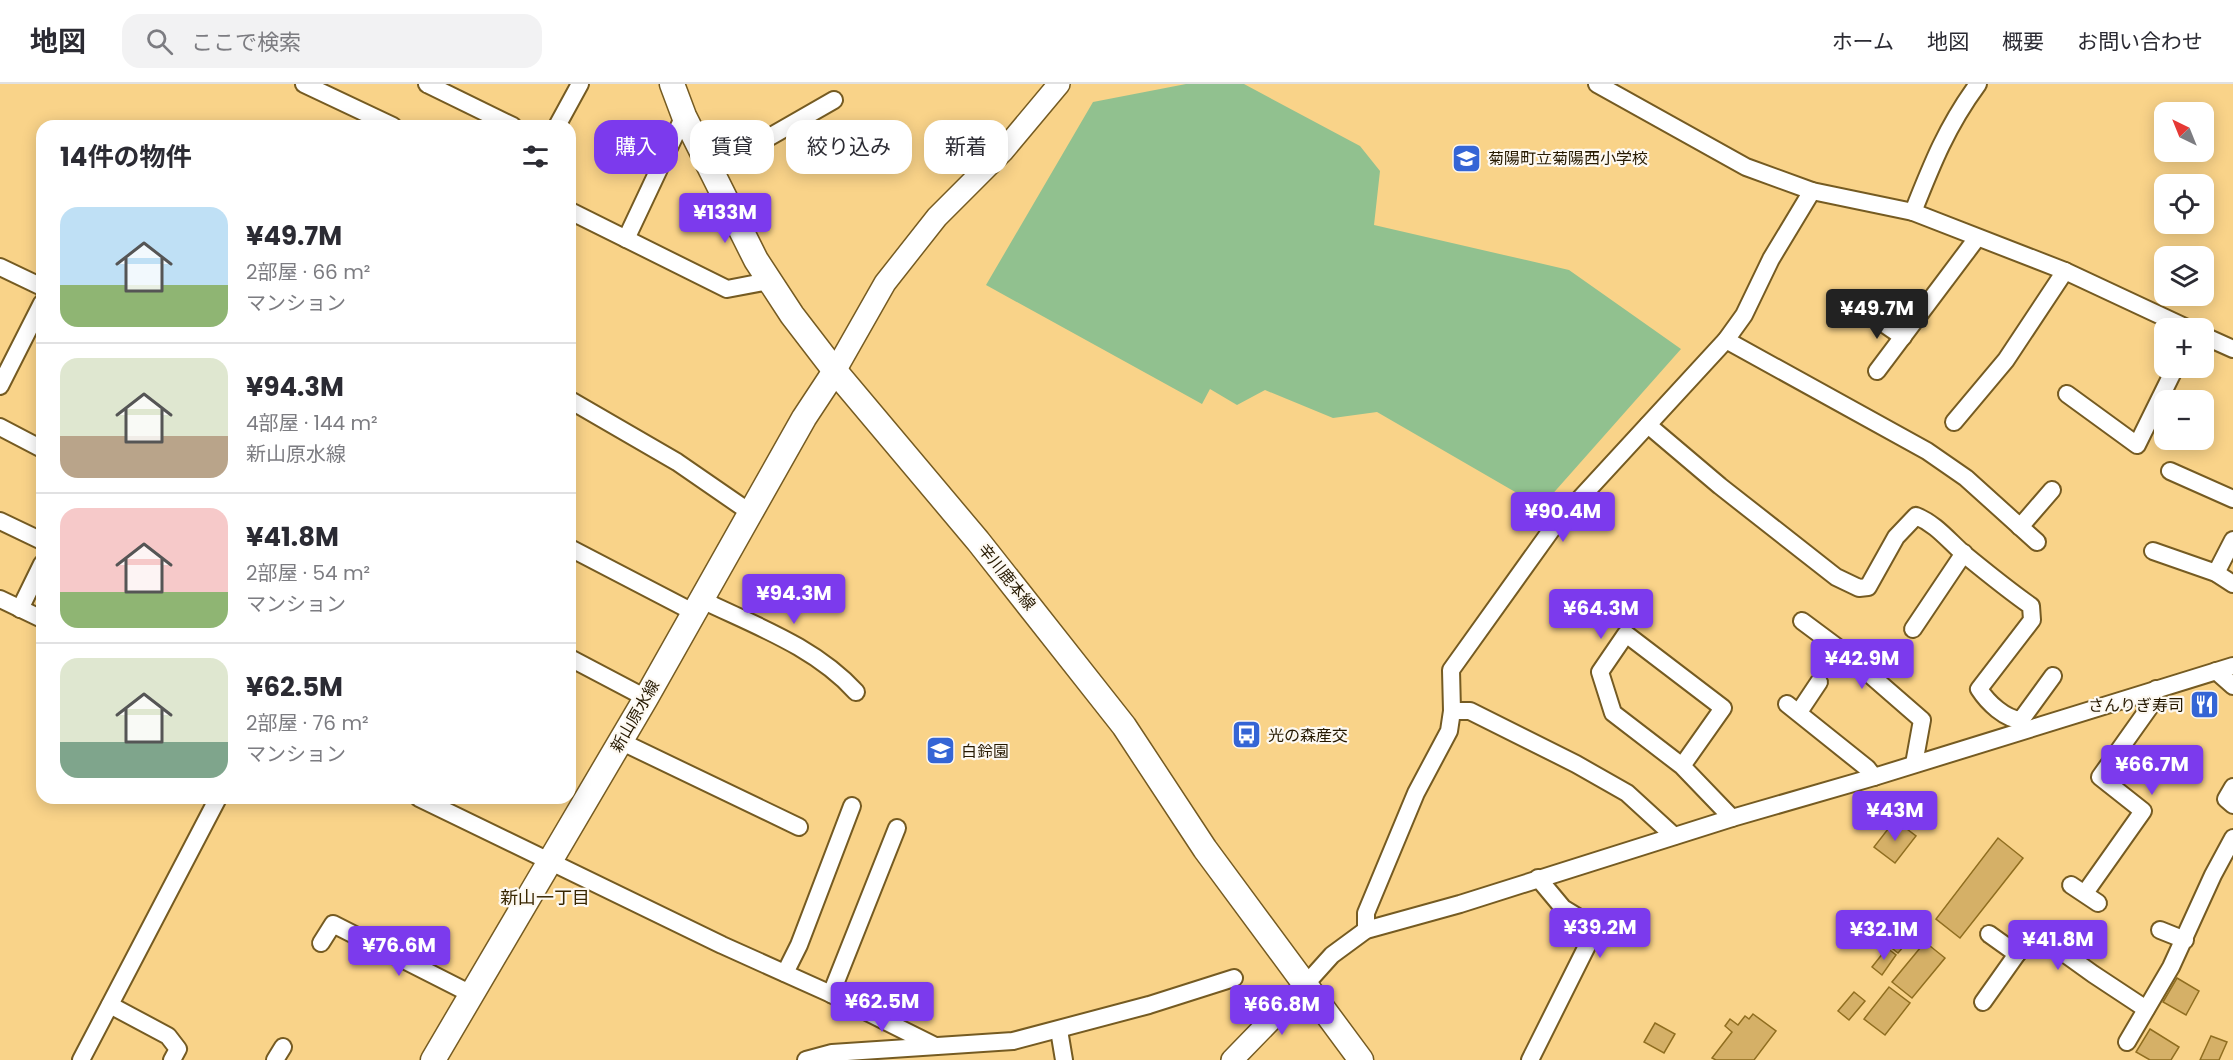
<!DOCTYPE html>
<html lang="ja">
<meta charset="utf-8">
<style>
body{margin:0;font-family:Poppins,"Noto Sans JP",sans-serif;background:#f2f2f3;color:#2b2b33;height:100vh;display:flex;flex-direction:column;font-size:22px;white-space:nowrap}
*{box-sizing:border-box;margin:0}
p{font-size:20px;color:#7c7c81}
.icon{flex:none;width:33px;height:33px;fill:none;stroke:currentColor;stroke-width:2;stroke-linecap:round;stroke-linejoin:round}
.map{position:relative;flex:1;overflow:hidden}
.sheet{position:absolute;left:36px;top:36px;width:540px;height:684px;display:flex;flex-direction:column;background:#fff;border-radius:18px;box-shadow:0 3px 15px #0003}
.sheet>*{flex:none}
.hud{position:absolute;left:594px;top:36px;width:570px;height:54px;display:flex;gap:12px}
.needle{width:39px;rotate:317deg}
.buttons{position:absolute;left:2154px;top:18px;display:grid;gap:12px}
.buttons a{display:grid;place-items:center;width:60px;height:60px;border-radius:12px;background:#fff;box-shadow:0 3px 15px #0003;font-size:30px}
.price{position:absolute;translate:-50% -51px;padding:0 14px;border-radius:6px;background:#7c3aed;color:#fff;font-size:20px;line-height:39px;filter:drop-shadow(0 2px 3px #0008)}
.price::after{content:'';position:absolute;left:50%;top:36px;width:18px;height:14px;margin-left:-9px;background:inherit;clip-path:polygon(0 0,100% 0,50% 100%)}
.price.on{background:#222;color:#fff}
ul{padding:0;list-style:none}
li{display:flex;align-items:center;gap:18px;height:150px;padding:0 24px}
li+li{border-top:2px solid #e1e1e2}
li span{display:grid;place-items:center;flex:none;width:168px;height:120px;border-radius:18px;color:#555}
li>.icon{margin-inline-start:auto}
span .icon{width:72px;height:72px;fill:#fffc;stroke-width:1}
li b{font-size:26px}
h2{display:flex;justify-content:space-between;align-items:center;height:72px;padding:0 24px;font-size:26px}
.chip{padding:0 21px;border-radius:18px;background:#fff;box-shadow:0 3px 15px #0003;font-size:21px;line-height:54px}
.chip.on{background:#7c3aed;color:#fff}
header{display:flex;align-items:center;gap:36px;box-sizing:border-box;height:84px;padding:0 30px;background:#fff;border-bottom:2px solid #e1e1e2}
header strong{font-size:28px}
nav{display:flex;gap:33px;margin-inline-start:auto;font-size:21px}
.search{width:420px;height:54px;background:#f2f2f3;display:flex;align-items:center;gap:15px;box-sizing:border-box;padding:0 21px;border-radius:18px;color:#7c7c81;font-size:22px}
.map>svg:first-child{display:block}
.green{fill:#91c18f}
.building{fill:#d5b067;stroke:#906e20;stroke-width:1.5}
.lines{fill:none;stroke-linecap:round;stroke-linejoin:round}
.minor-casing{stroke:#755b22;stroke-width:20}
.tertiary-casing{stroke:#755b22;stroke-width:24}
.secondary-casing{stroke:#755b22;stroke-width:27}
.minor{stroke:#fff;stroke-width:16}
.tertiary{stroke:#fff;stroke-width:21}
.secondary{stroke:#fff;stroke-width:24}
.labels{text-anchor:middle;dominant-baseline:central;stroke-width:4.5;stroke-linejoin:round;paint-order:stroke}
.poi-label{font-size:16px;fill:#261900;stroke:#fdf9f2;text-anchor:start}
.street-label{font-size:16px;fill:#261900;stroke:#fdf9f2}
.neighbourhood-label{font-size:18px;fill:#382600;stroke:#fdf9f2}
</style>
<header>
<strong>地図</strong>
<div class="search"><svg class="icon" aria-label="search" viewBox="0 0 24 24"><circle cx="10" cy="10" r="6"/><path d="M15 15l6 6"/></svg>ここで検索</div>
<nav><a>ホーム</a><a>地図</a><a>概要</a><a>お問い合わせ</a></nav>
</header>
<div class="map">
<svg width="2233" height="976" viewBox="0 0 2233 976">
<rect width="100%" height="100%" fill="#f9d389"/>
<polygon class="green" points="1186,0 1244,0 1360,62 1380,87 1374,141 1569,186 1681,265 1541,423 1377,328 1333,334 1265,306 1237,321 1210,305 1202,320 986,201 1093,18"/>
<g class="building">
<polygon points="1895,736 1916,752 1895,779 1874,763"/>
<polygon points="1998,754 2023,774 1960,854 1936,835"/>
<polygon points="1901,838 1915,849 1898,869 1884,858"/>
<polygon points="1925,858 1945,874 1912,914 1892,898"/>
<polygon points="1887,864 1896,871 1882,891 1872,883"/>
<polygon points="2177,894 2199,907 2186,931 2163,918"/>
<polygon points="1889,903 1910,919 1885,951 1864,935"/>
<polygon points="1854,908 1865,917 1849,936 1838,927"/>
<polygon points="1753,930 1776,947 1754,976 1716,976 1712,974 1732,948 1725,942 1730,935 1738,941 1745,932 1749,935"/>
<polygon points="1655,939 1675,950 1664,969 1644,958"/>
<polygon points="2150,945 2179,963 2171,976 2150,976 2136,968"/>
<polygon points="2211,952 2227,958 2219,976 2200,976"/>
</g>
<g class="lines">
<defs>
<g id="minor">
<polyline points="304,0 393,42"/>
<polyline points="427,0 513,42"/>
<polyline points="1597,0 1746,83 1812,107 1913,128 2065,187 2187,244"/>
<polyline points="557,42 580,0"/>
<polyline points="712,86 834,16"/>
<polyline points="570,127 727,205 769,197"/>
<path d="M 1913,128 C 1932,80 1947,42 1978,0"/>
<polyline points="626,155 684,32"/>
<polyline points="0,183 42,203"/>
<polyline points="1871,231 1903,253"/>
<polyline points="2204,252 2233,265"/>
<polyline points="1726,256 1927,367 1966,394 2037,458"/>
<polyline points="1877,287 1977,154"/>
<polyline points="0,302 42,219"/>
<polyline points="2067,310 2137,361 2175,284"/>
<polyline points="570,316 677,378 751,429"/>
<polyline points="1954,338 2006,276 2065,187"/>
<path d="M 1648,341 L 1720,402 L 1836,493 L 1859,504 L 1868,503 L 1896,453 L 1916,432 C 1936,440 1948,456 1964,470 C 1986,488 2008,506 2031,522 L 2032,536 L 1979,605 C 1988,619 2005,635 2021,636 L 2053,592"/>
<polyline points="0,343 42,365"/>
<polyline points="2170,387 2233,415"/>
<polyline points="0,437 42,457"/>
<polyline points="2020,443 2052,406"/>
<polyline points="570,464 695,529"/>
<polyline points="2153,467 2216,489 2233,500"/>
<polyline points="2216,489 2233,456"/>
<polyline points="0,515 42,535"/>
<path d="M 702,516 C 756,542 815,563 856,608"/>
<polyline points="20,525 42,480"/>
<polyline points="1802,537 1845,569 1922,636 1914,680"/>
<polyline points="1913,545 1964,469"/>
<polyline points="570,574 646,614"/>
<polyline points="2216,587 2233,602"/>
<polyline points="1787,620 1867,684 1874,693"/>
<polyline points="1452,627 1470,627 1576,680 1627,709 1674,752"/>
<polyline points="1799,628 1819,598"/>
<polyline points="620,657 799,743"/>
<polyline points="1682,682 1723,624 1626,550 1600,588 1613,629 1682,682 1732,734"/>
<polyline points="2233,703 2226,715 2233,721"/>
<polyline points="419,714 722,861 831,910 935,962"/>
<polyline points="2071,801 2098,819"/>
<polyline points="2085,809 2143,727 2100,693 2149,624 2156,605"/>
<polyline points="1366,846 1366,829 1416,709 1449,647 1452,627 1451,586 1552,445 1726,256 1744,231 1771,175 1812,107"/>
<polyline points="2160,846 2185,856"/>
<polyline points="1989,850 2017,870"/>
<polyline points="321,859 333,840 473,911"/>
<polyline points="785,889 799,861 852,722"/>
<polyline points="1305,901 1332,871 1366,846 1460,820 1732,734 1874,693 2233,582"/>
<polyline points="831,910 897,744"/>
<polyline points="1983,918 2017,870 2036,849 2093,890 2146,925"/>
<polyline points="110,921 168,952 178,965 172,976"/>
<polyline points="1059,946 1064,976"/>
<polyline points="2127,958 2171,883 2213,791 2233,754"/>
<polyline points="81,976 218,714"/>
<polyline points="275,976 283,963"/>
<polyline points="806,976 832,969 1013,957 1149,921 1234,894"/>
<polyline points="1530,976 1596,844 1563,824 1538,794"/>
</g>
<g id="tertiary">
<polyline points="835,287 885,199 937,133 1003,67 1059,0"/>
<polyline points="1232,976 1305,901"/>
</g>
<g id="secondary">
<polyline points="672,0 684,32 756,176 792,231 835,287 978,457 1124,642 1205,765 1361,976"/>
<polyline points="433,976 646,614 804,334 835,287"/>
</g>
</defs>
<use href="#minor" class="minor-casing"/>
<use href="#tertiary" class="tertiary-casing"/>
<use href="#secondary" class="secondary-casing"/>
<use href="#minor" class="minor"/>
<use href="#tertiary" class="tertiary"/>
<use href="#secondary" class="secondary"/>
</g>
<defs>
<symbol id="school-square" viewBox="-11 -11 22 22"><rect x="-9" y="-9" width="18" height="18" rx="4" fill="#3565d5" stroke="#fdf9f2"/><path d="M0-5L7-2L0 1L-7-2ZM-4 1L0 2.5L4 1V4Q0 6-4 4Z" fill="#fff"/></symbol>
<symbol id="restaurant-square" viewBox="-11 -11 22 22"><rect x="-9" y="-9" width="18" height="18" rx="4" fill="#3565d5" stroke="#fdf9f2"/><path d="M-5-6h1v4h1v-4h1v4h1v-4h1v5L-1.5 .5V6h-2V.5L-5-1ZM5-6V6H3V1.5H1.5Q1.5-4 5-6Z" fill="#fff"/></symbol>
<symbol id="bus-square" viewBox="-11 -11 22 22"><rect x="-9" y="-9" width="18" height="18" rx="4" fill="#3565d5" stroke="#fdf9f2"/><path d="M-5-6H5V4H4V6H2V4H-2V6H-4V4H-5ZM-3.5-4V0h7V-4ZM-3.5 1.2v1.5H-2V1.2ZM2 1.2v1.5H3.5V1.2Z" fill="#fff"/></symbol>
</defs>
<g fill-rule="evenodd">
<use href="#school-square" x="1450" y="58" width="33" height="33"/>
<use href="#restaurant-square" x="2188" y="604" width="33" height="33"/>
<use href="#bus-square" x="1230" y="634" width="33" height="33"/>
<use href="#school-square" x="924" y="650" width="33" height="33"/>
</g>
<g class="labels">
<g class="poi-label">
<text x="1488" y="74">菊陽町立菊陽西小学校</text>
<text x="2184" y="621" text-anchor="end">さんりぎ寿司</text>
<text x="1268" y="651">光の森産交</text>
<text x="961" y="667">白鈴園</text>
</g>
<g class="street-label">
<text transform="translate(1007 493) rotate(51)">辛川鹿本線</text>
<text transform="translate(635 632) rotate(-60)">新山原水線</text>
</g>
<g class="neighbourhood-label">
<text x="545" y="813">新山一丁目</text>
</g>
</g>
</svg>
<div class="buttons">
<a><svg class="needle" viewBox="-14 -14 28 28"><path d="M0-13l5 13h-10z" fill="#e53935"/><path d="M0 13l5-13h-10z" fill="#7c7c81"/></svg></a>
<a><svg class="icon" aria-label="locate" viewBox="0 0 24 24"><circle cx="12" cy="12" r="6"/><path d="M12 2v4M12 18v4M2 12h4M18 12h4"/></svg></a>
<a><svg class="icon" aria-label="layers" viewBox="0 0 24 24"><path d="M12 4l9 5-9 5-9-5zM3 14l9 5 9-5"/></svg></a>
<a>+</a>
<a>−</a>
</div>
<b class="price" style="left:725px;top:160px">¥133M</b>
<b class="price on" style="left:1877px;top:256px">¥49.7M</b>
<b class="price" style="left:1563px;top:459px">¥90.4M</b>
<b class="price" style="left:794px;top:541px">¥94.3M</b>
<b class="price" style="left:1601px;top:556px">¥64.3M</b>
<b class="price" style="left:1862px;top:606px">¥42.9M</b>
<b class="price" style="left:2152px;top:712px">¥66.7M</b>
<b class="price" style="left:1895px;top:758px">¥43M</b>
<b class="price" style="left:1600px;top:875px">¥39.2M</b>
<b class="price" style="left:1884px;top:877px">¥32.1M</b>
<b class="price" style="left:2058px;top:887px">¥41.8M</b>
<b class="price" style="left:399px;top:893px">¥76.6M</b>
<b class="price" style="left:882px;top:949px">¥62.5M</b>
<b class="price" style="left:1282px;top:952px">¥66.8M</b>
<div class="hud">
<a class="chip on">購入</a>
<a class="chip">賃貸</a>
<a class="chip">絞り込み</a>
<a class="chip">新着</a>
</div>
<section class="sheet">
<h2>14件の物件<svg class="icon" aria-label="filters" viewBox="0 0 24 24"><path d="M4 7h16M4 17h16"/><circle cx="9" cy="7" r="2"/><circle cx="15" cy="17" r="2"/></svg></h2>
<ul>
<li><span style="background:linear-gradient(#bfe0f5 65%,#8fb573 0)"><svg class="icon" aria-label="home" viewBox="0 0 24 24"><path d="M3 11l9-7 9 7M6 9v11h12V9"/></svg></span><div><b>¥49.7M</b><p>2部屋 · 66 m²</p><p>マンション</p></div></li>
<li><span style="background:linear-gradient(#dfe7d0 65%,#b9a48a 0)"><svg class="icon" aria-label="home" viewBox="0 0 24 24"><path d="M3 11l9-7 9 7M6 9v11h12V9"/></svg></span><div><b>¥94.3M</b><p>4部屋 · 144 m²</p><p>新山原水線</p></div></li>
<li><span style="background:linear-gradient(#f6c9c9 70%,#8fb573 0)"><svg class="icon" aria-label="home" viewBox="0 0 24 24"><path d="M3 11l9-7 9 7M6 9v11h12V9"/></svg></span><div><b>¥41.8M</b><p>2部屋 · 54 m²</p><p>マンション</p></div></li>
<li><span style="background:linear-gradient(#dfe7d0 70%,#7fa58c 0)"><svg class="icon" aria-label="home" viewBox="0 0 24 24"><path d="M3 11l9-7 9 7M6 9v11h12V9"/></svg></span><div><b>¥62.5M</b><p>2部屋 · 76 m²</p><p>マンション</p></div></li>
</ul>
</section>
</div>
